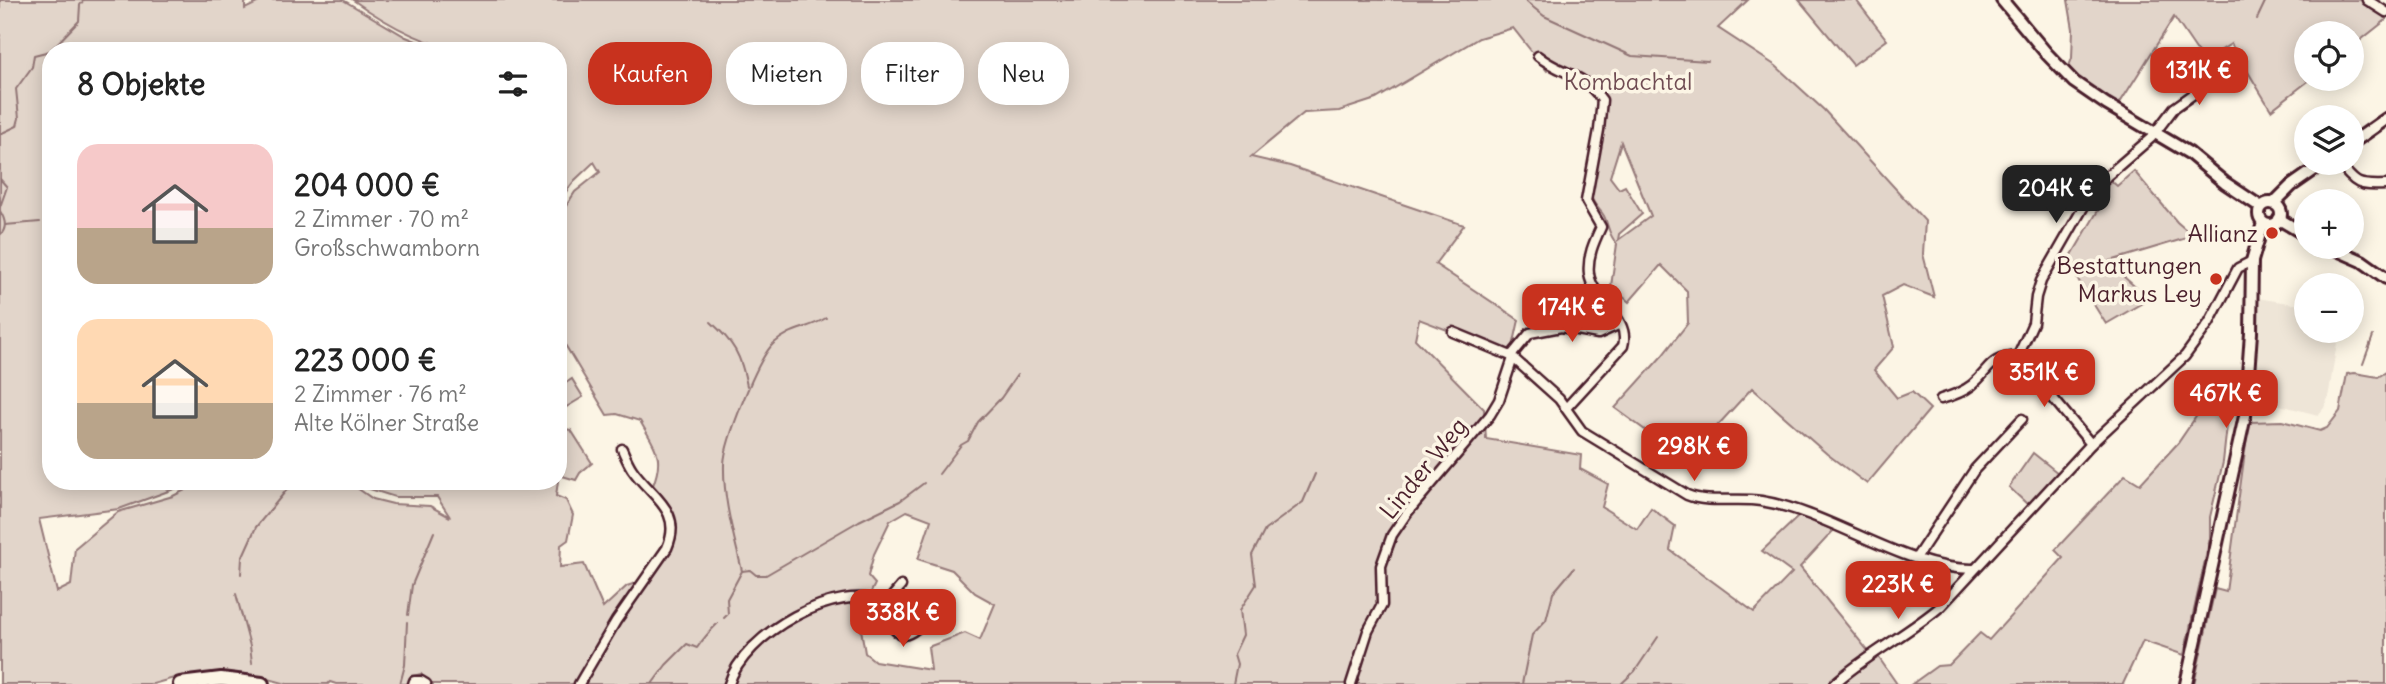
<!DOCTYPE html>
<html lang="de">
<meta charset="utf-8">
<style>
body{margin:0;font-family:Delius,sans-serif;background:#f2f2f2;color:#222;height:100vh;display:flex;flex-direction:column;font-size:26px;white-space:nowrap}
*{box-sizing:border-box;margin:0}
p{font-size:23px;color:#767676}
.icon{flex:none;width:38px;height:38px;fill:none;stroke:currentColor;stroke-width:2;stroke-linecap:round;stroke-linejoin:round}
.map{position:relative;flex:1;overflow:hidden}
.sheet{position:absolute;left:42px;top:42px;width:525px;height:448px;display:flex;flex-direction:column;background:#fff;border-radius:28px;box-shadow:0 4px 18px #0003}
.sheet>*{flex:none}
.banner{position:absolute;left:588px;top:42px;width:665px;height:63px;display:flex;gap:14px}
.controls{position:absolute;left:2294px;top:21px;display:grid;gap:14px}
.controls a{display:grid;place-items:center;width:70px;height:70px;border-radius:50%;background:#fff;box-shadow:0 4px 18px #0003;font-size:35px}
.price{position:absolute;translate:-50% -60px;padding:0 16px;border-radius:14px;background:#c8321e;color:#fff;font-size:23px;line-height:46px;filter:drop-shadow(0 2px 4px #0008)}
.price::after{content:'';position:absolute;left:50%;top:42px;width:21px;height:16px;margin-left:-10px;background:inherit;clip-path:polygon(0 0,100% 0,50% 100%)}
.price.selected{background:#222;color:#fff}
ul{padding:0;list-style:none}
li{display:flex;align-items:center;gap:21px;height:175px;padding:0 35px}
li span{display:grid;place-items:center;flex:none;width:196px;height:140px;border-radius:21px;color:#555}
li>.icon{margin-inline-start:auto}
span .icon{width:84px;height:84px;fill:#fffc;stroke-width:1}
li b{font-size:30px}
h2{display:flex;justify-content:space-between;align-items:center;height:84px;padding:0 35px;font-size:30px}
.chip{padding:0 24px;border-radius:28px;background:#fff;box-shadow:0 4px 18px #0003;font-size:24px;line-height:63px}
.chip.selected{background:#c8321e;color:#fff}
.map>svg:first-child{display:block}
.built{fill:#eee5d7}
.green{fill:#e2d5ca;stroke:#967a7a;stroke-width:2;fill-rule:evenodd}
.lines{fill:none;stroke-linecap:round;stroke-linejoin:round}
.stream{stroke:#917474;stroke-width:2}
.street-casing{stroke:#4a1f2b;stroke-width:13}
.secondary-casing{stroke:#4a1f2b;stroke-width:16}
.primary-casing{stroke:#4a1f2b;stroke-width:18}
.street{stroke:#fcf5e5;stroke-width:8}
.secondary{stroke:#fcf5e5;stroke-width:10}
.primary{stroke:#fcf5e5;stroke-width:12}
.poi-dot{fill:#c8321e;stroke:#fcf5e5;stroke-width:2.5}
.labels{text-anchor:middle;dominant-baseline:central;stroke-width:7;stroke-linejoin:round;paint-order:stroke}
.park-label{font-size:24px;fill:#704c53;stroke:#fcf5e5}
.poi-label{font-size:24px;fill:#4a1f2b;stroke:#fcf5e5;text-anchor:end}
.street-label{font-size:24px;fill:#4a1f2b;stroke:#fcf5e5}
</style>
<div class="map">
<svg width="2386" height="684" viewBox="0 0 2386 684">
<rect width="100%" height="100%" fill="#fcf5e5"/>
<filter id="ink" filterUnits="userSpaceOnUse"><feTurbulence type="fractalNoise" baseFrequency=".0143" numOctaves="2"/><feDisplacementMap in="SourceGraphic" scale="14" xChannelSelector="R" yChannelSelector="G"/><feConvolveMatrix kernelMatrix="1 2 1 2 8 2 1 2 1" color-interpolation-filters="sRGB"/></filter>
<g filter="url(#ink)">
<polygon class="built" points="2257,298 2306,306 2306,331 2339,331 2328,398 2324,408 2318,415 2276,404 2274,407 2259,404 2255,408 2251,422 2249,422 2253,382"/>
<g class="green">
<path d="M 0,0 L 250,0 L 245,3 L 245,9 L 263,0 L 343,0 L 406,37 L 442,51 L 51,51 L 51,481 L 196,481 L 119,509 L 39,519 L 57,592 L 71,585 L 75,548 L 118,512 L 173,496 L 203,481 L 347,481 L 373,499 L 393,504 L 430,506 L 450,517 L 437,497 L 395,497 L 357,485 L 354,481 L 558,481 L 556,496 L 566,500 L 573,515 L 568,540 L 561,545 L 560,567 L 584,564 L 603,608 L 627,586 L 639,582 L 675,535 L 674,518 L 652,488 C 665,456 656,449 640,421 L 617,414 L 607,415 L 558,333 L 558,256 L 564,209 L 575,192 L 600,172 L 594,162 L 575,180 L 558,202 L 558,51 C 528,51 496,55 466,51 C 426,46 385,23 353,0 L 1748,0 L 1718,28 L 1776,66 L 1824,110 L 1925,221 L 1923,254 L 1934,297 L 1903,285 L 1882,296 L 1894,347 L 1874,370 L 1897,398 L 1912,392 L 1930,409 L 1867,484 L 1827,454 L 1752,388 L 1686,460 L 1615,408 L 1662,356 L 1688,323 L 1687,291 L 1661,265 L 1629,302 L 1611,286 L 1617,244 C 1608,235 1609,226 1604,216 C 1599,207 1593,206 1591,195 L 1602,100 L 1594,89 L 1554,67 L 1547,71 L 1513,28 L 1479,38 L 1376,99 L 1339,111 L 1304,113 L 1251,157 L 1290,166 L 1464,225 L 1435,264 L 1519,320 L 1511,356 L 1494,348 L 1419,319 L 1415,339 L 1484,409 L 1486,439 L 1581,455 L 1580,469 L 1608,484 L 1602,507 L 1637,529 L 1651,508 L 1675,526 L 1670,550 L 1754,612 L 1792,573 L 1762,551 L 1799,516 L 1834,530 L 1800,567 L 1869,652 L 1831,684 L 429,684 L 421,674 L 413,676 L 408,684 L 336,684 L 330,682 L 328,684 L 287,684 L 254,675 L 214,673 L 181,676 L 153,684 L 0,684 ZM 1621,142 L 1651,216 L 1618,240 L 1619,234 L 1642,214 L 1625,186 L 1619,189 L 1610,177 ZM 907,511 L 931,520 L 918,559 L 952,570 L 975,593 L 995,604 L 980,640 L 965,633 L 928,647 L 931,670 L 875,661 L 865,653 L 859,617 L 875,584 L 868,576 L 874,554 L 890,521 Z"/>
<polygon points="1799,0 1856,0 1887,40 1853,65"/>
<polygon points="2068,0 2362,0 2386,16 2386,20 2352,47 2352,33 2306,33 2306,79 2311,79 2271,110 2231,44 2204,61 2174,17 2118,106 2069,73 2068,69 2072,58 2073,29"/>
<polygon points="2134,171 2177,222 2193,236 2107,262 2149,299 2106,324 2077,278 2081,268 2069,260 2106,197 2108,178 2117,186"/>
<polygon points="2386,372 2386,684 2194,684 2215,589 2226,592 2249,422 2282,421 2320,431 2327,428 2340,411 2347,374 2355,373 2378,377"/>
<polygon points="572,379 583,397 558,412 558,388"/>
<polygon points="2204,405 2228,416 2223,462 2210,517 2210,538 2184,655 2143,641 2123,684 1912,684 1937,666 1949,665 1980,633 1989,640 2063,558 2055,550 2125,475 2140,484 2178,443"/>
<polygon points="558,428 571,430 592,463 580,473 576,480 559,475 558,481"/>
<polygon points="2033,453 2058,473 2028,505 2009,487"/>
<polygon points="1877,655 1897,684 1838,684"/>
</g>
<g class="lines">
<g class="stream">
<polyline points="1357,0 1366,0"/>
<polyline points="1379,0 1382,0"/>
<polyline points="1524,0 1544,16 1632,56 1708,61"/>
<polyline points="2257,19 2266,0"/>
<polyline points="0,134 17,126 19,118 16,89 32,67 34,55 50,51 79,21 80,5 84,0"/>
<polyline points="0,179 7,187 0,207"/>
<path d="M 0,211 C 5,219 8,228 0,235"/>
<polyline points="5,225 40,222"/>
<path d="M 711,322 C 734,343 741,355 747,386"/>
<polyline points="2363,364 2373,336"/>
<polyline points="939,474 961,445 968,441 978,422 1001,398 1017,375"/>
<polyline points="742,571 750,570 756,575 766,575 859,521 900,501 924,483"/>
<polyline points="241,574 242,558 256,527 294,481"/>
<polyline points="236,594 250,646 252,663"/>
<polyline points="408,615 412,585 434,532"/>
<path d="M 724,618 L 728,614 L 727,599 L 742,571 C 734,536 723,500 724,464 C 725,441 757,360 773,344 C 792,327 806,330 826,318"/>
<polyline points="400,684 405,665 407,622"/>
<path d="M 652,684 L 666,665 L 687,644 L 697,648 C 703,639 710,631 718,623"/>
<polyline points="1233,684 1237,664 1234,654 1243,635 1240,610 1256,585 1252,555 1265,530 1303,502 1315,474"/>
<polyline points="1522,684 1532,635 1546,620 1553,593 1574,568"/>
<polyline points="1621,684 1635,671 1658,637"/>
</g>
<defs>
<g id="street">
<polyline points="2367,0 2386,12"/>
<path d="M 1538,56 C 1563,76 1581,71 1602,100 L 1599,130 L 1586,201 L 1601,227 C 1594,242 1587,257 1589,274 C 1593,301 1631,317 1623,346 L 1566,408"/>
<path d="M 2339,163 C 2356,185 2358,186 2386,185"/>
<path d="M 1453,332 L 1511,356 L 1559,399 L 1582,431 L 1687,495 C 1709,504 1737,497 1761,501 C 1832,512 1904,570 1974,569"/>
<polyline points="1511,356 1530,333 1561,327 1598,334 1620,324"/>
<polyline points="2018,356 2033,323 2036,297 2041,281 2088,199 2107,176 2151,138 2174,108 2230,68"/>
<polyline points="2018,356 2091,444"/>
<path d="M 1941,399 C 1952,396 1963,392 1972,385 C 1992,368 1988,358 2018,356"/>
<polyline points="1916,558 1975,469 2022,419"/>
<path d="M 886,604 C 890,617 888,629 903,635 C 918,633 928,614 940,605"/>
<polyline points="413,684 414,681 421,681 426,684"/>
<path d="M 579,684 L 616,621 L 667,548 C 684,510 650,496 632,469 C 628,463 625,456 622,449"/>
<path d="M 729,684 C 743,635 838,579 886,604 L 901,586"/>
<polyline points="1351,684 1368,631 1382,605 1381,566 1392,535 1407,513 1490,415 1499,400 1513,358"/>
<path d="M 1834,684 C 1867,654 1907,635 1941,606 L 2091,444 L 2185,356 L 2209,323 L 2238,268 L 2252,261"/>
</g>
<g id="secondary">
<polyline points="2002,0 2047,54 2074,82 2106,104 2189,153 2225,183 2261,207"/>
<polyline points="2352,143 2386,119"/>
<circle cx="2270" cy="214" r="11"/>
<polyline points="2274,203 2291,186 2324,163"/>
<polyline points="2279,219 2306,235"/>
<polyline points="2330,247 2362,261 2386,278"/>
<polyline points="2186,684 2245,416 2251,333 2252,261 2263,223"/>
</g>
<polyline id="primary" points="180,684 221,679 262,684"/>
</defs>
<use href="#street" class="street-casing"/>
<use href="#secondary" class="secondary-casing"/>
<use href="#primary" class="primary-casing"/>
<use href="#street" class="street"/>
<use href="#secondary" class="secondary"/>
<use href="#primary" class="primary"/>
</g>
</g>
<g class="poi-dot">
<circle cx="2272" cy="233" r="7"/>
<circle cx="2216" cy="279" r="7"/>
</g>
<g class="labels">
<g class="park-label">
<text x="1628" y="81">Kombachtal</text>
</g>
<g class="poi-label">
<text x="2258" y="233">Allianz</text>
<text x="2202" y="265">Bestattungen<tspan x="2202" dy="28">Markus Ley</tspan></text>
</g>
<g class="street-label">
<text transform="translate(1423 468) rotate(-51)">Linder Weg</text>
</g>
</g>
</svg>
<div class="controls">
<a><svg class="icon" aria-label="locate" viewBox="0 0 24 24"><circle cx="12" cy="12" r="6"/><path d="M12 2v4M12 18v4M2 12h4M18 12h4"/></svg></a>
<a><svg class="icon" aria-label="layers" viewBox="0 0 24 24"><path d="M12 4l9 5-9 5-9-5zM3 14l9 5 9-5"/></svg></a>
<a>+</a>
<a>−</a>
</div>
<b class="price" style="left:2199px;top:107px">131K €</b>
<b class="price selected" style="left:2056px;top:225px">204K €</b>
<b class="price" style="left:1572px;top:344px">174K €</b>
<b class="price" style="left:2044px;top:409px">351K €</b>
<b class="price" style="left:2226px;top:430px">467K €</b>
<b class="price" style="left:1694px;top:483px">298K €</b>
<b class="price" style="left:1898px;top:621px">223K €</b>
<b class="price" style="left:903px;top:649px">338K €</b>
<div class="banner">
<a class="chip selected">Kaufen</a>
<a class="chip">Mieten</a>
<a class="chip">Filter</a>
<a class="chip">Neu</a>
</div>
<section class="sheet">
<h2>8 Objekte<svg class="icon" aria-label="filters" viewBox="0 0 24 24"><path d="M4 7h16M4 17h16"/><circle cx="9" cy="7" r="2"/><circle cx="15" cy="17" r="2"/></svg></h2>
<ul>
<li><span style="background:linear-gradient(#f6c9c9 60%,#b9a48a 0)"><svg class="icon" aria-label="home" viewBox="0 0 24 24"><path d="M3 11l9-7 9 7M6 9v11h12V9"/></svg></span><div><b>204 000 €</b><p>2 Zimmer · 70 m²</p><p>Großschwamborn</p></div></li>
<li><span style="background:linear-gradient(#ffd9b3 60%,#b9a48a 0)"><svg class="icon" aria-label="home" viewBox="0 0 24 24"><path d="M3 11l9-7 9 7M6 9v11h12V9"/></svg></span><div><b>223 000 €</b><p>2 Zimmer · 76 m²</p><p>Alte Kölner Straße</p></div></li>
</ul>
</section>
</div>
